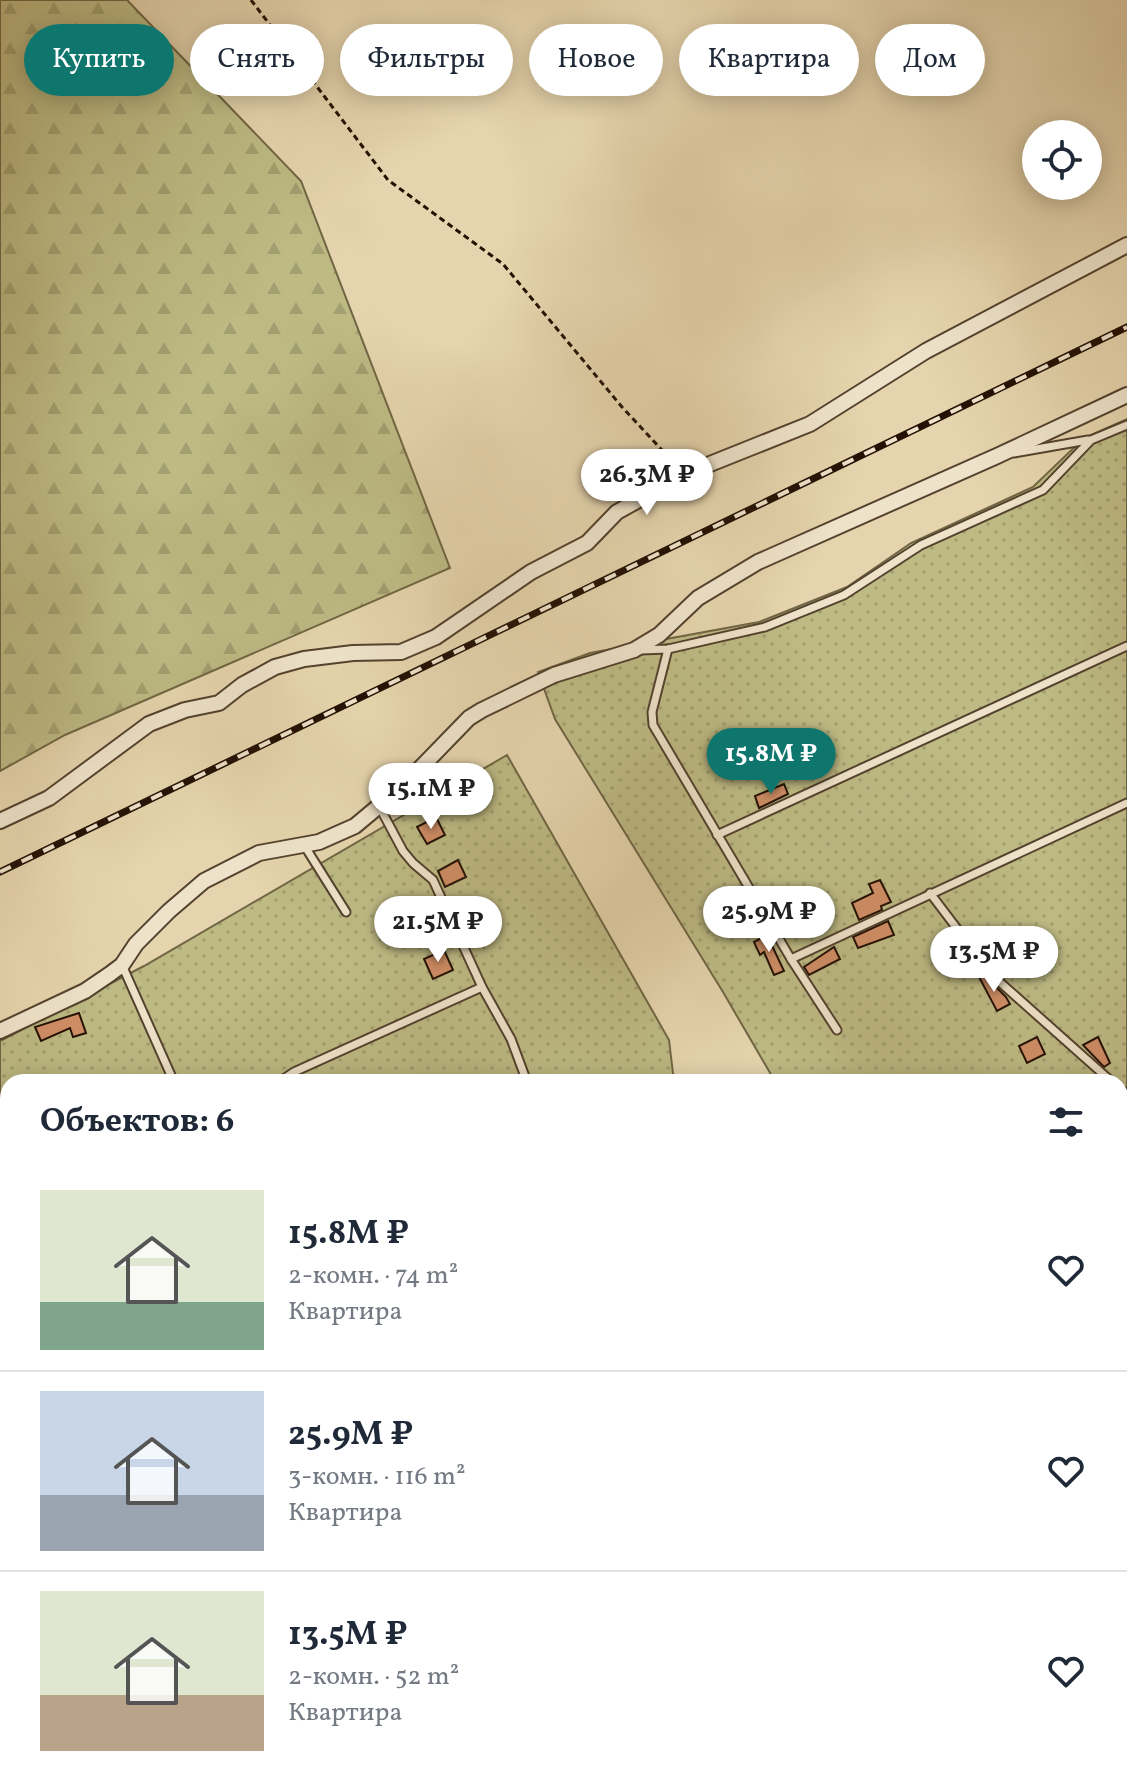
<!DOCTYPE html>
<html lang="ru">
<meta charset="utf-8">
<style>
body{margin:0;font-family:Vollkorn,serif;background:#f6f6f7;color:#1f2937;height:100vh;display:flex;flex-direction:column;font-size:30px;white-space:nowrap}
*{box-sizing:border-box;margin:0}
p{font-size:26px;color:#747a83}
.icon{flex:none;width:44px;height:44px;fill:none;stroke:currentColor;stroke-width:2;stroke-linecap:round;stroke-linejoin:round}
.map{position:relative;flex:1;overflow:hidden}
.sheet{position:absolute;left:0px;top:1074px;width:1128px;height:714px;display:flex;flex-direction:column;background:#fff;border-radius:24px 24px 0 0;box-shadow:0 4px 20px #0003}
.sheet>*{flex:none}
.guide{position:absolute;left:24px;top:24px;width:1080px;height:72px;display:flex;gap:16px}
.fabs{position:absolute;left:1022px;top:120px;display:grid;gap:16px}
.fabs a{display:grid;place-items:center;width:80px;height:80px;border-radius:50%;background:#fff;box-shadow:0 4px 20px #0003;font-size:40px}
.price{position:absolute;translate:-50% -68px;padding:0 18px;border-radius:28px;background:#fff;color:#222;font-size:26px;line-height:52px;filter:drop-shadow(0 2px 4px #0008)}
.price::after{content:'';position:absolute;left:50%;top:48px;width:24px;height:18px;margin-left:-12px;background:inherit;clip-path:polygon(0 0,100% 0,50% 100%)}
.price.selected{background:#0f766e;color:#fff}
ul{padding:0;list-style:none}
li{display:flex;align-items:center;gap:24px;height:200px;padding:0 40px}
li+li{border-top:2px solid #e0e1e3}
li span{display:grid;place-items:center;flex:none;width:224px;height:160px;border-radius:0px;color:#555}
li>.icon{margin-inline-start:auto}
span .icon{width:96px;height:96px;fill:#fffc;stroke-width:1}
li b{font-size:34px}
h2{display:flex;justify-content:space-between;align-items:center;height:96px;padding:0 40px;font-size:34px}
.pill{padding:0 28px;border-radius:36px;background:#fff;box-shadow:0 4px 20px #0003;font-size:28px;line-height:72px}
.pill.selected{background:#0f766e;color:#fff}
.map>svg:first-child{display:block}
.forest{fill:url(#forest-firs);stroke:#706644;stroke-width:2}
.park{fill:url(#park-dots);stroke:#706644;stroke-width:2}
.lines{fill:none;stroke-linecap:round;stroke-linejoin:round}
.river{stroke:#99b6b4;stroke-width:26}
.building{fill:#d08e66;stroke:#241104;stroke-width:2}
.service-casing{stroke:#54422e;stroke-width:11}
.minor-casing{stroke:#54422e;stroke-width:18}
.path{stroke:#241104;stroke-width:3;stroke-dasharray:6 4;stroke-linecap:butt}
.service{stroke:#eee3ca;stroke-width:7}
.minor{stroke:#eee3ca;stroke-width:14}
.rail-casing{stroke:#241104;stroke-width:7}
.rail{stroke:#eee3ca;stroke-width:4;stroke-dasharray:12;stroke-linecap:butt}
</style>
<div class="map">
<svg width="1127" height="1787" viewBox="0 0 1127 1787">
<defs>
<pattern id="forest-firs" width="22" height="20" patternUnits="userSpaceOnUse" patternTransform="scale(2)"><rect width="22" height="20" fill="#bdba84"/><path d="M5 1l3.5 6h-7zM16 11l3.5 6h-7z" fill="#a29f70"/></pattern>
<pattern id="park-dots" width="8" height="8" patternUnits="userSpaceOnUse" patternTransform="scale(2)"><rect width="8" height="8" fill="#bdba84"/><path d="M2 2h.1M6 6h.1" fill="none" stroke="#a29f70" stroke-width="1.8" stroke-linecap="round"/></pattern>
</defs>
<rect width="100%" height="100%" fill="#e5d4ad"/>
<filter id="stains"><feTurbulence type="fractalNoise" baseFrequency=".0025" numOctaves="4"/><feColorMatrix values="0 0 0 0 .2 0 0 0 0 .09 0 0 0 0 .02 0 0 0 .5 -.17"/></filter>
<radialGradient id="worn" r=".72"><stop offset=".6" stop-color="#630" stop-opacity="0"/><stop offset="1" stop-color="#630" stop-opacity=".3"/></radialGradient>
<polygon class="forest" points="0,0 127,0 301,181 450,568 65,735 0,771"/>
<g class="park">
<polygon points="1127,419 1127,1211 1120,1209 1120,1082 786,1082 773,1078 723,992 555,719 538,672 590,653 759,622 847,587 911,543 1033,487 1084,438"/>
<polygon points="507,755 669,1040 674,1082 8,1082 8,1692 0,1694 0,1041 144,966"/>
</g>
<g class="lines">
<g class="river">
<polyline points="1120,1490 1127,1488"/>
<polyline points="736,1787 736,1780"/>
</g>
</g>
<g class="building">
<polygon points="784,784 788,794 759,808 755,796"/>
<polygon points="436,817 445,835 427,844 417,827"/>
<polygon points="458,860 466,877 445,887 438,871"/>
<polygon points="880,880 891,902 881,906 882,910 859,920 852,903 873,893 869,884"/>
<polygon points="888,921 894,935 858,948 853,937"/>
<polygon points="767,935 784,971 774,975 764,952 760,955 754,942"/>
<polygon points="834,947 840,959 809,975 804,967"/>
<polygon points="444,950 453,970 433,979 424,959"/>
<polygon points="982,973 1006,997 1010,1004 997,1011 978,975"/>
<polygon points="79,1013 86,1033 73,1037 70,1028 41,1041 35,1027"/>
<polygon points="1037,1037 1045,1054 1027,1063 1019,1046"/>
<polygon points="1098,1037 1110,1063 1104,1067 1083,1045"/>
</g>
<g class="lines">
<defs>
<g id="service">
<polyline points="1014,453 1088,440"/>
<polyline points="668,649 652,712 653,725 791,959 837,1030"/>
<polyline points="641,650 668,649 765,627 844,595 921,545 1043,490 1091,440 1127,425"/>
<polyline points="379,806 403,851 413,863 433,880 482,987 511,1039 527,1082"/>
<polyline points="717,835 1127,646"/>
<polyline points="304,845 346,912"/>
<polyline points="930,893 993,976 1112,1082"/>
<polyline points="791,959 1127,803"/>
<polyline points="122,965 174,1082"/>
<polyline points="279,1082 294,1072 482,987"/>
<polyline points="1120,1089 1127,1095"/>
<polyline points="1120,1147 1127,1142"/>
<polyline points="0,1188 8,1226"/>
<polyline points="0,1378 8,1375"/>
</g>
<g id="minor">
<polyline points="0,821 49,798 149,724 185,710 219,703 242,685 275,667 304,659 353,653 401,652 436,637 531,572 587,543 617,512 685,474 810,424 926,351 1127,245"/>
<polyline points="0,1031 85,991 110,974 122,965 136,944 169,911 204,881 259,853 319,842 355,826 404,785 469,718 482,710 554,675 634,650 659,635 698,598 758,562 997,456 1127,395"/>
</g>
</defs>
<use href="#service" class="service-casing"/>
<use href="#minor" class="minor-casing"/>
<g class="path">
<polyline points="251,0 388,180 503,264 622,407 674,463"/>
<polyline points="1120,1462 1127,1457"/>
<polyline points="1120,1532 1127,1527"/>
<polyline points="269,1780 269,1787"/>
<polyline points="385,1780 392,1787"/>
<polyline points="492,1780 493,1787"/>
<polyline points="771,1780 773,1787"/>
<polyline points="713,1787 718,1780"/>
</g>
<use href="#service" class="service"/>
<use href="#minor" class="minor"/>
<defs>
<polyline id="rail" points="0,872 1127,327"/>
</defs>
<use href="#rail" class="rail-casing"/>
<use href="#rail" class="rail"/>
</g>
<rect width="100%" height="100%" filter="url(#stains)"/>
<rect width="100%" height="100%" fill="url(#worn)"/>
</svg>
<div class="fabs">
<a><svg class="icon" aria-label="locate" viewBox="0 0 24 24"><circle cx="12" cy="12" r="6"/><path d="M12 2v4M12 18v4M2 12h4M18 12h4"/></svg></a>
</div>
<b class="price" style="left:647px;top:517px">26.3M ₽</b>
<b class="price selected" style="left:771px;top:796px">15.8M ₽</b>
<b class="price" style="left:431px;top:831px">15.1M ₽</b>
<b class="price" style="left:769px;top:954px">25.9M ₽</b>
<b class="price" style="left:438px;top:964px">21.5M ₽</b>
<b class="price" style="left:994px;top:994px">13.5M ₽</b>
<div class="guide">
<a class="pill selected">Купить</a>
<a class="pill">Снять</a>
<a class="pill">Фильтры</a>
<a class="pill">Новое</a>
<a class="pill">Квартира</a>
<a class="pill">Дом</a>
</div>
<section class="sheet">
<h2>Объектов: 6<svg class="icon" aria-label="filters" viewBox="0 0 24 24"><path d="M4 7h16M4 17h16"/><circle cx="9" cy="7" r="2"/><circle cx="15" cy="17" r="2"/></svg></h2>
<ul>
<li><span style="background:linear-gradient(#dfe7d0 70%,#7fa58c 0)"><svg class="icon" aria-label="home" viewBox="0 0 24 24"><path d="M3 11l9-7 9 7M6 9v11h12V9"/></svg></span><div><b>15.8M ₽</b><p>2-комн. · 74 m²</p><p>Квартира</p></div><svg class="icon" aria-label="heart" viewBox="0 0 24 24"><path d="M12 20l-8-8c-3-5 5-10 8-4 3-6 11-1 8 4z"/></svg></li>
<li><span style="background:linear-gradient(#c9d6e8 65%,#9aa5b1 0)"><svg class="icon" aria-label="home" viewBox="0 0 24 24"><path d="M3 11l9-7 9 7M6 9v11h12V9"/></svg></span><div><b>25.9M ₽</b><p>3-комн. · 116 m²</p><p>Квартира</p></div><svg class="icon" aria-label="heart" viewBox="0 0 24 24"><path d="M12 20l-8-8c-3-5 5-10 8-4 3-6 11-1 8 4z"/></svg></li>
<li><span style="background:linear-gradient(#dfe7d0 65%,#b9a48a 0)"><svg class="icon" aria-label="home" viewBox="0 0 24 24"><path d="M3 11l9-7 9 7M6 9v11h12V9"/></svg></span><div><b>13.5M ₽</b><p>2-комн. · 52 m²</p><p>Квартира</p></div><svg class="icon" aria-label="heart" viewBox="0 0 24 24"><path d="M12 20l-8-8c-3-5 5-10 8-4 3-6 11-1 8 4z"/></svg></li>
</ul>
</section>
</div>
